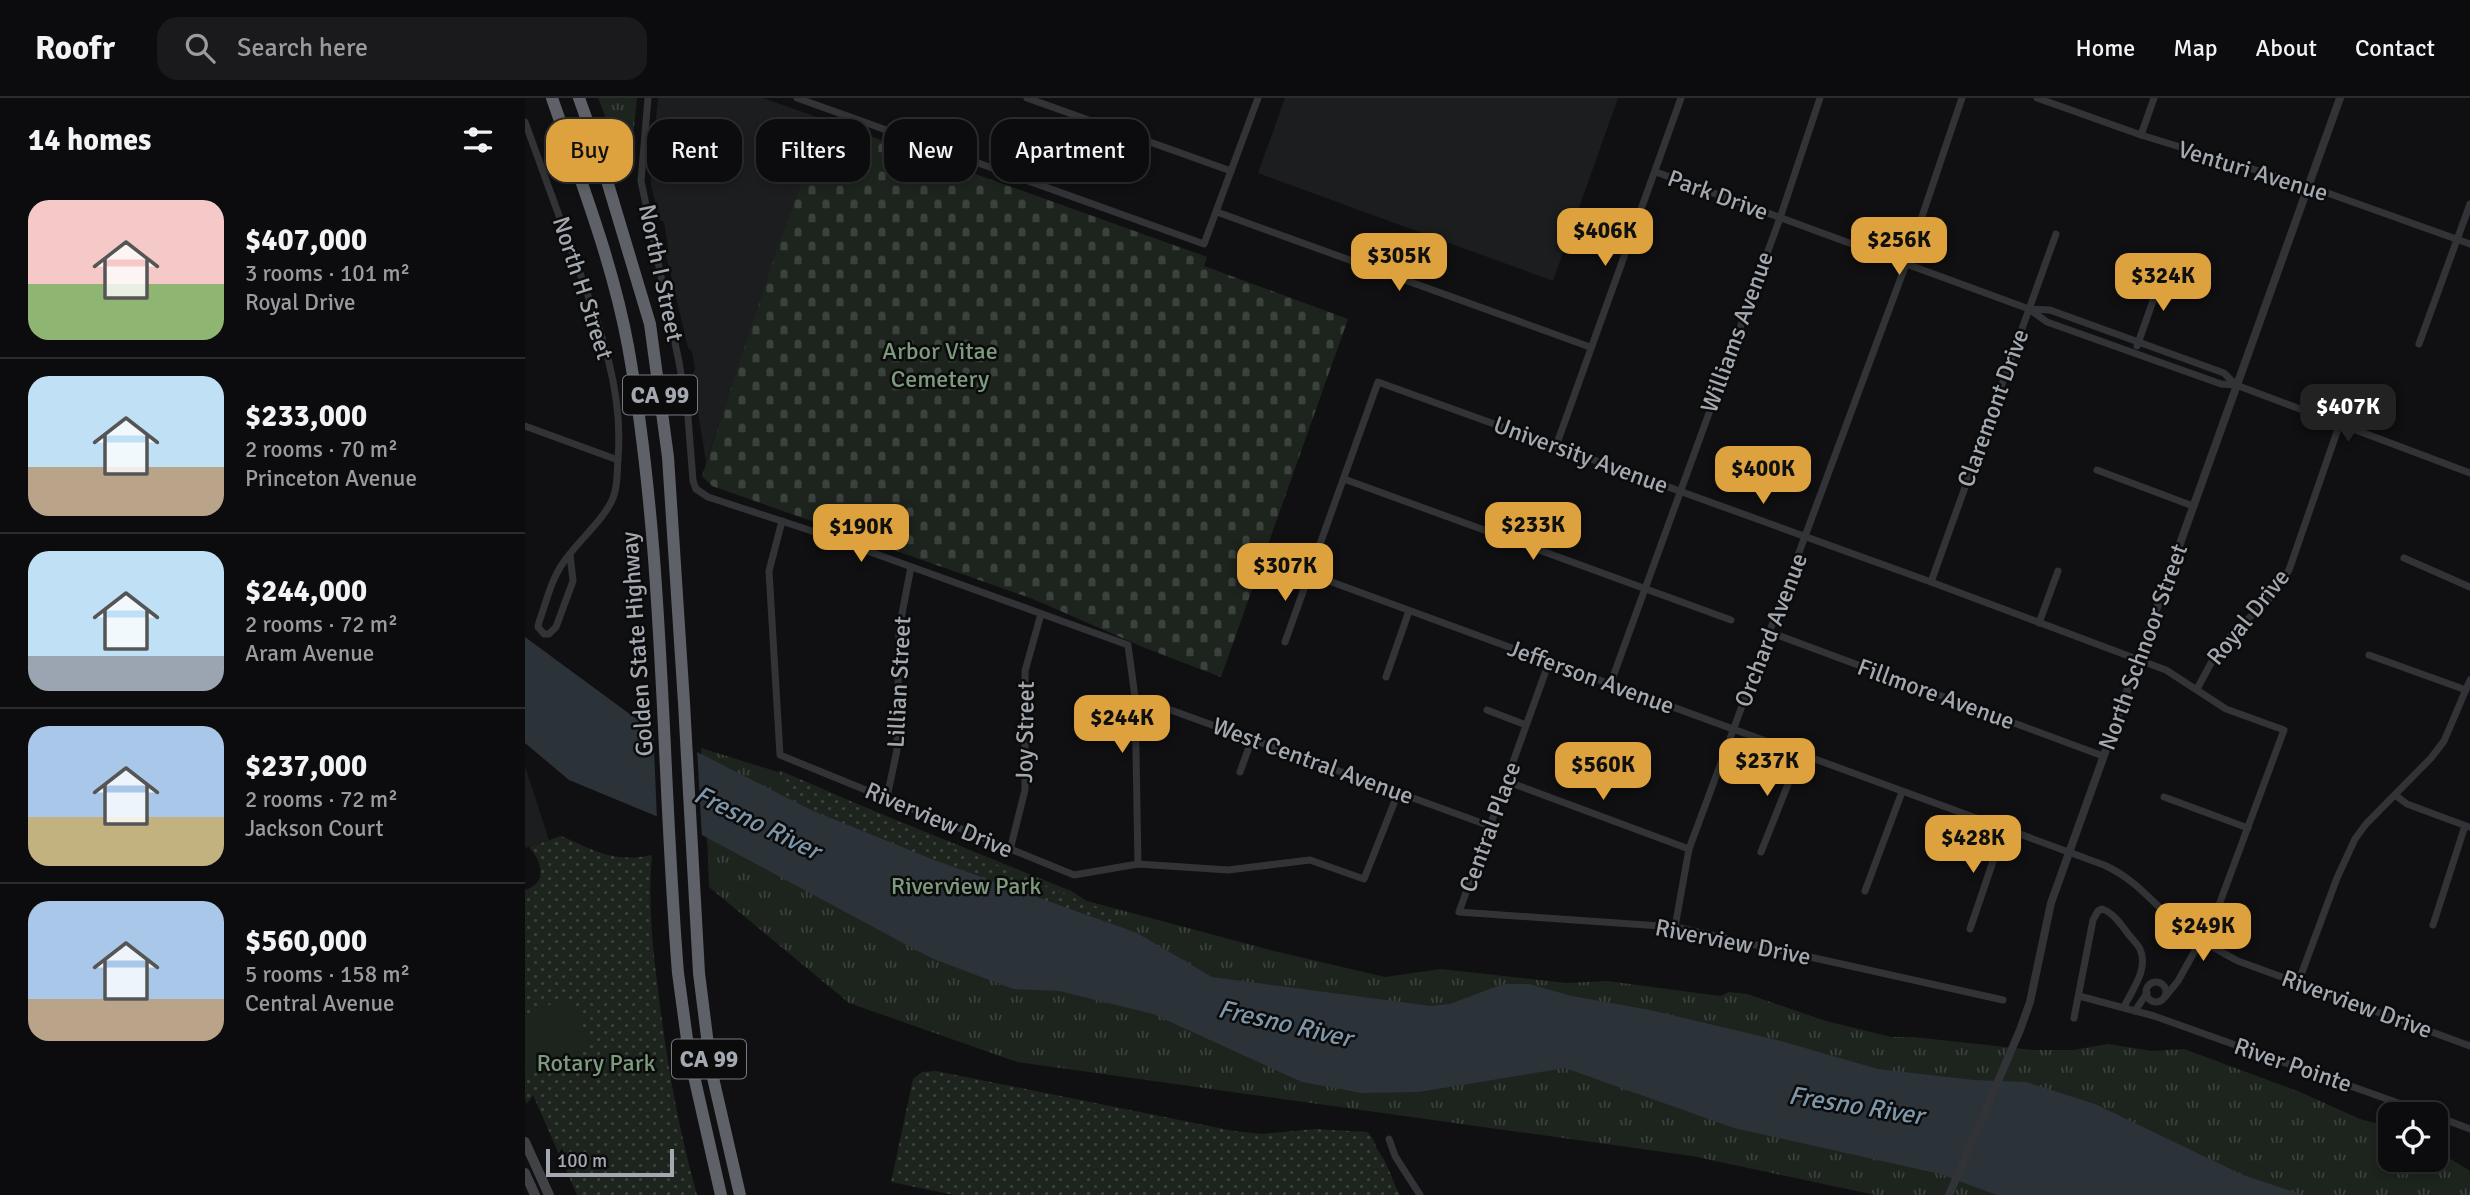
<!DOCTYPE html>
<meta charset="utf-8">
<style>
body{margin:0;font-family:Signika,sans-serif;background:#1a1a1c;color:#f1f3f6;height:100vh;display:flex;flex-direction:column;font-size:26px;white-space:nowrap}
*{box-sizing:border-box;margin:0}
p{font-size:23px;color:#9a9b9e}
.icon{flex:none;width:38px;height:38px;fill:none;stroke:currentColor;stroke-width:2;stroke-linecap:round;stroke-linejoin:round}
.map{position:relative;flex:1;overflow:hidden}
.panel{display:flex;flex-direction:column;background:#0c0c0e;width:525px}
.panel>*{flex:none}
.hud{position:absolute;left:21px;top:21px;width:665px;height:63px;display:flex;gap:14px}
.buttons{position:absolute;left:1853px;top:1004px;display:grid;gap:14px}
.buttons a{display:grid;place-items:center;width:70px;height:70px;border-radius:14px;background:#0c0c0e;box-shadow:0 4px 10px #0003,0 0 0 2px #2c2c2e;font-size:35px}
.scale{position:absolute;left:21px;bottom:18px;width:128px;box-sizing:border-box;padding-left:7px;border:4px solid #a3a8b1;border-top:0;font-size:19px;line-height:24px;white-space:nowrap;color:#a3a8b1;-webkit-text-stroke:5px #0b0b0c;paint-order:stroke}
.price{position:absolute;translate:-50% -60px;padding:0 16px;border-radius:14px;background:#dda23d;color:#111;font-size:23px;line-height:46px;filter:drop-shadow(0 2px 4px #0008)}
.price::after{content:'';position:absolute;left:50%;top:42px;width:21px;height:16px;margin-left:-10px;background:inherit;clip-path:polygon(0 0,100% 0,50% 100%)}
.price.selected{background:#222;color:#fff}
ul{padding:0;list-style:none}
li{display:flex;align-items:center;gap:21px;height:175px;padding:0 28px}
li+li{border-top:2px solid #2c2c2e}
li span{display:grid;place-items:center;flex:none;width:196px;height:140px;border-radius:21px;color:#555}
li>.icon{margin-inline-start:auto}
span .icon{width:84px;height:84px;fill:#fffc;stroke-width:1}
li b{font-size:30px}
h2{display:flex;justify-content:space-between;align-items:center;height:84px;padding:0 28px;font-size:30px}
.tag{padding:0 24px;border-radius:21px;background:#0c0c0e;box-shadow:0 4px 10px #0003,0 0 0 2px #2c2c2e;font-size:24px;line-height:63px}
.tag.selected{background:#dda23d;color:#111}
header{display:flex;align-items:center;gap:42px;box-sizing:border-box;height:98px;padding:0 35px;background:#0c0c0e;border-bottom:2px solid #2c2c2e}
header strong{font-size:33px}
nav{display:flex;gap:38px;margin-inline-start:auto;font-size:24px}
.search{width:490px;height:63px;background:#1a1a1c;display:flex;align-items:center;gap:18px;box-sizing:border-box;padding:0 24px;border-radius:21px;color:#9a9b9e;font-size:26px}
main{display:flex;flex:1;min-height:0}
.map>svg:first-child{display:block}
.built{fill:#1c1d1e}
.grass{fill:url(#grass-tufts)}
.cemetery{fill:url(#cemetery-stones)}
.park{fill:url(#park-dots)}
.pitch{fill:#1d241e}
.water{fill:#2b3339}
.pier{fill:#101012}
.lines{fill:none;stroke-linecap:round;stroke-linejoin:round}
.minor{stroke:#323336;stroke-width:7}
.tertiary{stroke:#323336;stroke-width:8}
.secondary{stroke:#404246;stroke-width:10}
.motorway{stroke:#5e6167;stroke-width:12}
.labels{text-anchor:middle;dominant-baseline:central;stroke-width:5;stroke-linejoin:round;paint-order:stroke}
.shield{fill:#0b0b0c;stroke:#757980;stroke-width:2}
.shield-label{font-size:23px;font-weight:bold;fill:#a3a8b1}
.street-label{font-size:24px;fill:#a3a8b1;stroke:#0b0b0c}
.park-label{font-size:24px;fill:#7c9a7d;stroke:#0b0b0c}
.water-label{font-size:26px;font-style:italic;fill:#7d96a9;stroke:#0b0b0c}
</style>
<header>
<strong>Roofr</strong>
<div class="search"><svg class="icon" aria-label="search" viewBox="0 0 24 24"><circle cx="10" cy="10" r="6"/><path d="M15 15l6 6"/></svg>Search here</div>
<nav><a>Home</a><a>Map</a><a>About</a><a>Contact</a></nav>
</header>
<main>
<section class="panel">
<h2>14 homes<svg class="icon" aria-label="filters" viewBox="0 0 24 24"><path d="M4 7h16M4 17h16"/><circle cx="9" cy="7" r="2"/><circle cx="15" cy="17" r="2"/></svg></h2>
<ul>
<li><span style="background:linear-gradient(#f6c9c9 60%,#8fb573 0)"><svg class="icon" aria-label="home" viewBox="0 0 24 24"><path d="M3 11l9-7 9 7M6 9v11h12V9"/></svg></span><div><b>$407,000</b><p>3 rooms · 101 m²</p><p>Royal Drive</p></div></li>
<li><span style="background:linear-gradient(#bfe0f5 65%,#b9a48a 0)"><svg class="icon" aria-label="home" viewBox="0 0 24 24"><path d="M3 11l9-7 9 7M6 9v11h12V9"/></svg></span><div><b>$233,000</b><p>2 rooms · 70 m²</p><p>Princeton Avenue</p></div></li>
<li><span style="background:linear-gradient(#bfe0f5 75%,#9aa5b1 0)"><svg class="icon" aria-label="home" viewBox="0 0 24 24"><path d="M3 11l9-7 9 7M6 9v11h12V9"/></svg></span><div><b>$244,000</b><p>2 rooms · 72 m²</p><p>Aram Avenue</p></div></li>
<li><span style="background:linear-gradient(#a9c7e8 65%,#c2b280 0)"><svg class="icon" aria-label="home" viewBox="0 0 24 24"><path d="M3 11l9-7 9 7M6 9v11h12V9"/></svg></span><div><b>$237,000</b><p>2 rooms · 72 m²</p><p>Jackson Court</p></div></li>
<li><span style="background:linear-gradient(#a9c7e8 70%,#b9a48a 0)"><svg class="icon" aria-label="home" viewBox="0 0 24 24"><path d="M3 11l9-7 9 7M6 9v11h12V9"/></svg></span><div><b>$560,000</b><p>5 rooms · 158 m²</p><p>Central Avenue</p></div></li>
</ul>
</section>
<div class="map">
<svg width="1945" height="1097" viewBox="0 0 1945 1097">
<defs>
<pattern id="grass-tufts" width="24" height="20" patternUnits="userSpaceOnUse" patternTransform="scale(1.75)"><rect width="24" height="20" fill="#1d241e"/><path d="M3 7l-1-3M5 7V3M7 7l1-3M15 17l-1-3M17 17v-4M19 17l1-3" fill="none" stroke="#3b413c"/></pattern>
<pattern id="cemetery-stones" width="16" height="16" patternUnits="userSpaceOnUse" patternTransform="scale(1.75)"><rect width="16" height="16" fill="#1d241e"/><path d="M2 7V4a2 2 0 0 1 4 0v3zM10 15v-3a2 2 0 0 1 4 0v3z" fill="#3b413c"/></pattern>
<pattern id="park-dots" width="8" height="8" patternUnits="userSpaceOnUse" patternTransform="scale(1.75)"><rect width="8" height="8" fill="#1d241e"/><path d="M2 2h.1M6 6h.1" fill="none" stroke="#3b413c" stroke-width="1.8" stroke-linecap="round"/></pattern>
</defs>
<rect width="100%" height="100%" fill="#101012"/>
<g class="built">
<polygon points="133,0 238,0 300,22 181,364 167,277 170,271 167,254 163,250 140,153 143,148 139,124 134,121 126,87 126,72"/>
<polygon points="760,0 1093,0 1028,183 733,75"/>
<polygon points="0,668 24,742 0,750"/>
</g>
<g class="grass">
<polygon points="73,0 112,0 104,78"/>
<polygon points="176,650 253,674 546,793 562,803 749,853 860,879 916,871 1041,885 1082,883 1195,898 1204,894 1222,896 1301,923 1366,939 1388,939 1508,952 1548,952 1583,946 1627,953 1659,951 1775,994 1835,1021 1865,1029 1866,1062 1911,1062 1911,1052 1945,1073 1945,1097 1350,1097 1167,1058 492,964 324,905 184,789 181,708"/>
</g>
<polygon class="cemetery" points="300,22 682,159 679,168 823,221 696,579 620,550 508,501 187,388 177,378 252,152"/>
<g class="park">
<polygon points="254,672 563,806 594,815 590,867 260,699"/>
<path d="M 36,738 C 71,753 88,765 127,757 C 123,802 127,846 133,891 C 141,960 153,1029 172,1097 L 52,1097 L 8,997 L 2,1006 L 0,1001 L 0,792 C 24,785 16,762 4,749 Z"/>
<path d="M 411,973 L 709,1033 L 737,1036 L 790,1031 L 842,1034 C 850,1040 849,1047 854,1054 C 864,1067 867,1083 875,1097 L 429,1097 L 366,1084 L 388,981 L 397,974 Z"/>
</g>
<polygon class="pitch" points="42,900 49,906 63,947 61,951 0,974 0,917"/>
<polygon class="water" points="0,539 121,628 286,712 409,762 612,835 687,879 906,908 925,906 978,886 1004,886 1047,898 1125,912 1252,942 1353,971 1449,982 1501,984 1570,1006 1718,1077 1778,1097 1472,1097 1415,1076 1209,1030 1040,970 894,994 837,995 777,984 628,916 534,893 488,891 406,860 177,737 44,682 0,645"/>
<polygon class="pier" points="128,627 172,650 177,741 132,722"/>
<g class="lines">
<g class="minor">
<polyline points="123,0 116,83 154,264 163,319 168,383 171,391 183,399 287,433 603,547 610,599 613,766"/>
<polyline points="272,0 679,146 733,0"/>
<polyline points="502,0 706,73"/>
<polyline points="1512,0 1616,37 1783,88 1945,146"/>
<path d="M 0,24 C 16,69 33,114 49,159 C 73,224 99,290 93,360 C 92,372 93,385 89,397 C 83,418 51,445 38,465 C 26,482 21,505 14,524 L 13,529 L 19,536 L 24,536 L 31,529 L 48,483 L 45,456"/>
<polyline points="1616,37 1629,0"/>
<polyline points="1131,74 1504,211 1522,224 1696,286 1711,287 1945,375"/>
<polyline points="692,114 1065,249"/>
<polyline points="1504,211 1525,212 1699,275 1711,287"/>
<polyline points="1894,246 1945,106"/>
<polyline points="1612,248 1641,166"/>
<polyline points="0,328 93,362"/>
<polyline points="1031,348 1156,0"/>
<polyline points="1572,372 1668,408"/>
<polyline points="819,381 1206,522"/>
<polyline points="257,423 244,473 255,657 549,777 613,766 703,772 785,762 839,781 873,695"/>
<polyline points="1879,460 1945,489"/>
<path d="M 785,476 L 1579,767 C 1611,782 1622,799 1647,821 C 1666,838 1691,851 1713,863 L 1945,948"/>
<polyline points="1406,484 1531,136"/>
<polyline points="1514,525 1533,473"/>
<polyline points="1244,534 1578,658"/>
<polyline points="760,544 853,284 1406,484 1641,572 1701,611 1759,632 1691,815 1653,883 1640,899"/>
<polyline points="1844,557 1941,592"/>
<polyline points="1024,564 934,814 1150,829 1478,902"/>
<polyline points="861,579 884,513"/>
<polyline points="1085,587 1255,120 1295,0"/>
<polyline points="1672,591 1692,554 1708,535 1744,501 1764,472 1814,328"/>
<polyline points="610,599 965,728"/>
<polyline points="962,612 1001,627"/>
<polyline points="715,674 727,641"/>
<polyline points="981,683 1164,751"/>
<polyline points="1870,697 1882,706 1944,729"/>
<polyline points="362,699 372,652 374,531 386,469"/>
<polyline points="1639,699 1723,730"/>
<polyline points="485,752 500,692 500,573 516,516"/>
<polyline points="1236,754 1275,656"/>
<polyline points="1340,793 1377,694"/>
<polyline points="1908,827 1940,728"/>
<polyline points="1150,829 1164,751 1381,166 1437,0"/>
<polyline points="1445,831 1479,731"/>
<circle cx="1631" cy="894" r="10"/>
<polyline points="1773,885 1812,780 1830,741 1841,726 1906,660 1919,643 1945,582"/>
<polyline points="1554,898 1629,918 1907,1017"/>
<polyline points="1610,913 1622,895"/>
<path d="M 1549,920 L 1568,822 L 1573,813 L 1577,811 C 1587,814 1595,825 1601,833 C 1605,839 1612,845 1615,851 C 1624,871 1607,892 1599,909"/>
<polyline points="1911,1018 1945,1031"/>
<polyline points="864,1041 870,1058 895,1097"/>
</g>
<polyline class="tertiary" points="1424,1097 1495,932 1505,904 1526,805 1815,0"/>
<g class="secondary">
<polyline points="0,1044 24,1097"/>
<polyline points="0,1075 10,1097"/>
</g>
<g class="motorway">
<path d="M 27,0 C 55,81 87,162 103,248 C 140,454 136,666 153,875 L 164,956 L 196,1097"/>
<polyline points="54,0 74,56 125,226 143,359 159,605 174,875 186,971 215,1097"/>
</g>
</g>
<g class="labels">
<g class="shield">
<rect x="98" y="277.5" width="74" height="39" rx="5"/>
<rect x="147" y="941.5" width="74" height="39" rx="5"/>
</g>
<g class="shield-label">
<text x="135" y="297">CA 99</text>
<text x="184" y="961">CA 99</text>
</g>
<g class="street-label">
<text transform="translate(1728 73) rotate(17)">Venturi Avenue</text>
<text transform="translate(1193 97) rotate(20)">Park Drive</text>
<text transform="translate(136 175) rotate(78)">North I Street</text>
<text transform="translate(58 190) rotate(72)">North H Street</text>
<text transform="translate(1212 234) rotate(-70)">Williams Avenue</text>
<text transform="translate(1468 310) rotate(-70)">Claremont Drive</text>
<text transform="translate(1056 357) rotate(20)">University Avenue</text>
<text transform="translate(1723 519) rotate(-51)">Royal Drive</text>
<text transform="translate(1246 532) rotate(-69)">Orchard Avenue</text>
<text transform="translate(112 546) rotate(-94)">Golden State Highway</text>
<text transform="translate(1618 549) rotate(-70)">North Schnoor Street</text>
<text transform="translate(1066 579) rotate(20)">Jefferson Avenue</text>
<text transform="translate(374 584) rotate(-87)">Lillian Street</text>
<text transform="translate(1411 596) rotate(20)">Fillmore Avenue</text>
<text transform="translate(500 634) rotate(-89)">Joy Street</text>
<text transform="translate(788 663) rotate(20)">West Central Avenue</text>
<text transform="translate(414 722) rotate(23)">Riverview Drive</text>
<text transform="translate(965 729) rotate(-70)">Central Place</text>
<text transform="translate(1208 844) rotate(11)">Riverview Drive</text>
<text transform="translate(1832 906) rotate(20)">Riverview Drive</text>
<text transform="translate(1768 967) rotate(19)">River Pointe</text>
</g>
<g class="park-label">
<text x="415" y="253">Arbor Vitae<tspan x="415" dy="28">Cemetery</tspan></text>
<text x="441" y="788">Riverview Park</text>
<text x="71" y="965">Rotary Park</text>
</g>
<g class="water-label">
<text transform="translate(232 725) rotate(26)">Fresno River</text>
<text transform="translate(760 926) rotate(13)">Fresno River</text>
<text transform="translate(1331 1008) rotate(9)">Fresno River</text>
</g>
</g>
</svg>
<div class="buttons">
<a><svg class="icon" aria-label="locate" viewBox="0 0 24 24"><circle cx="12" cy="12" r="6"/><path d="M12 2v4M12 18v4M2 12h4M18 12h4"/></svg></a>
</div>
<div class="scale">100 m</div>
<b class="price" style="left:1080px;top:170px">$406K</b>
<b class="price" style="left:1374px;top:179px">$256K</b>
<b class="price" style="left:874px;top:195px">$305K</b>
<b class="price" style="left:1638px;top:215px">$324K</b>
<b class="price selected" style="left:1823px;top:346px">$407K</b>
<b class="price" style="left:1238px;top:408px">$400K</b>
<b class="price" style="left:1008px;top:464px">$233K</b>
<b class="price" style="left:336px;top:466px">$190K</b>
<b class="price" style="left:760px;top:505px">$307K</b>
<b class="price" style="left:597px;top:657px">$244K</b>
<b class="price" style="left:1242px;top:700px">$237K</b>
<b class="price" style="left:1078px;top:704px">$560K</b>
<b class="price" style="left:1448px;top:777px">$428K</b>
<b class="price" style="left:1678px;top:865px">$249K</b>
<div class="hud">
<a class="tag selected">Buy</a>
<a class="tag">Rent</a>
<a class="tag">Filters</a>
<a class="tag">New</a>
<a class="tag">Apartment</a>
</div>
</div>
</main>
